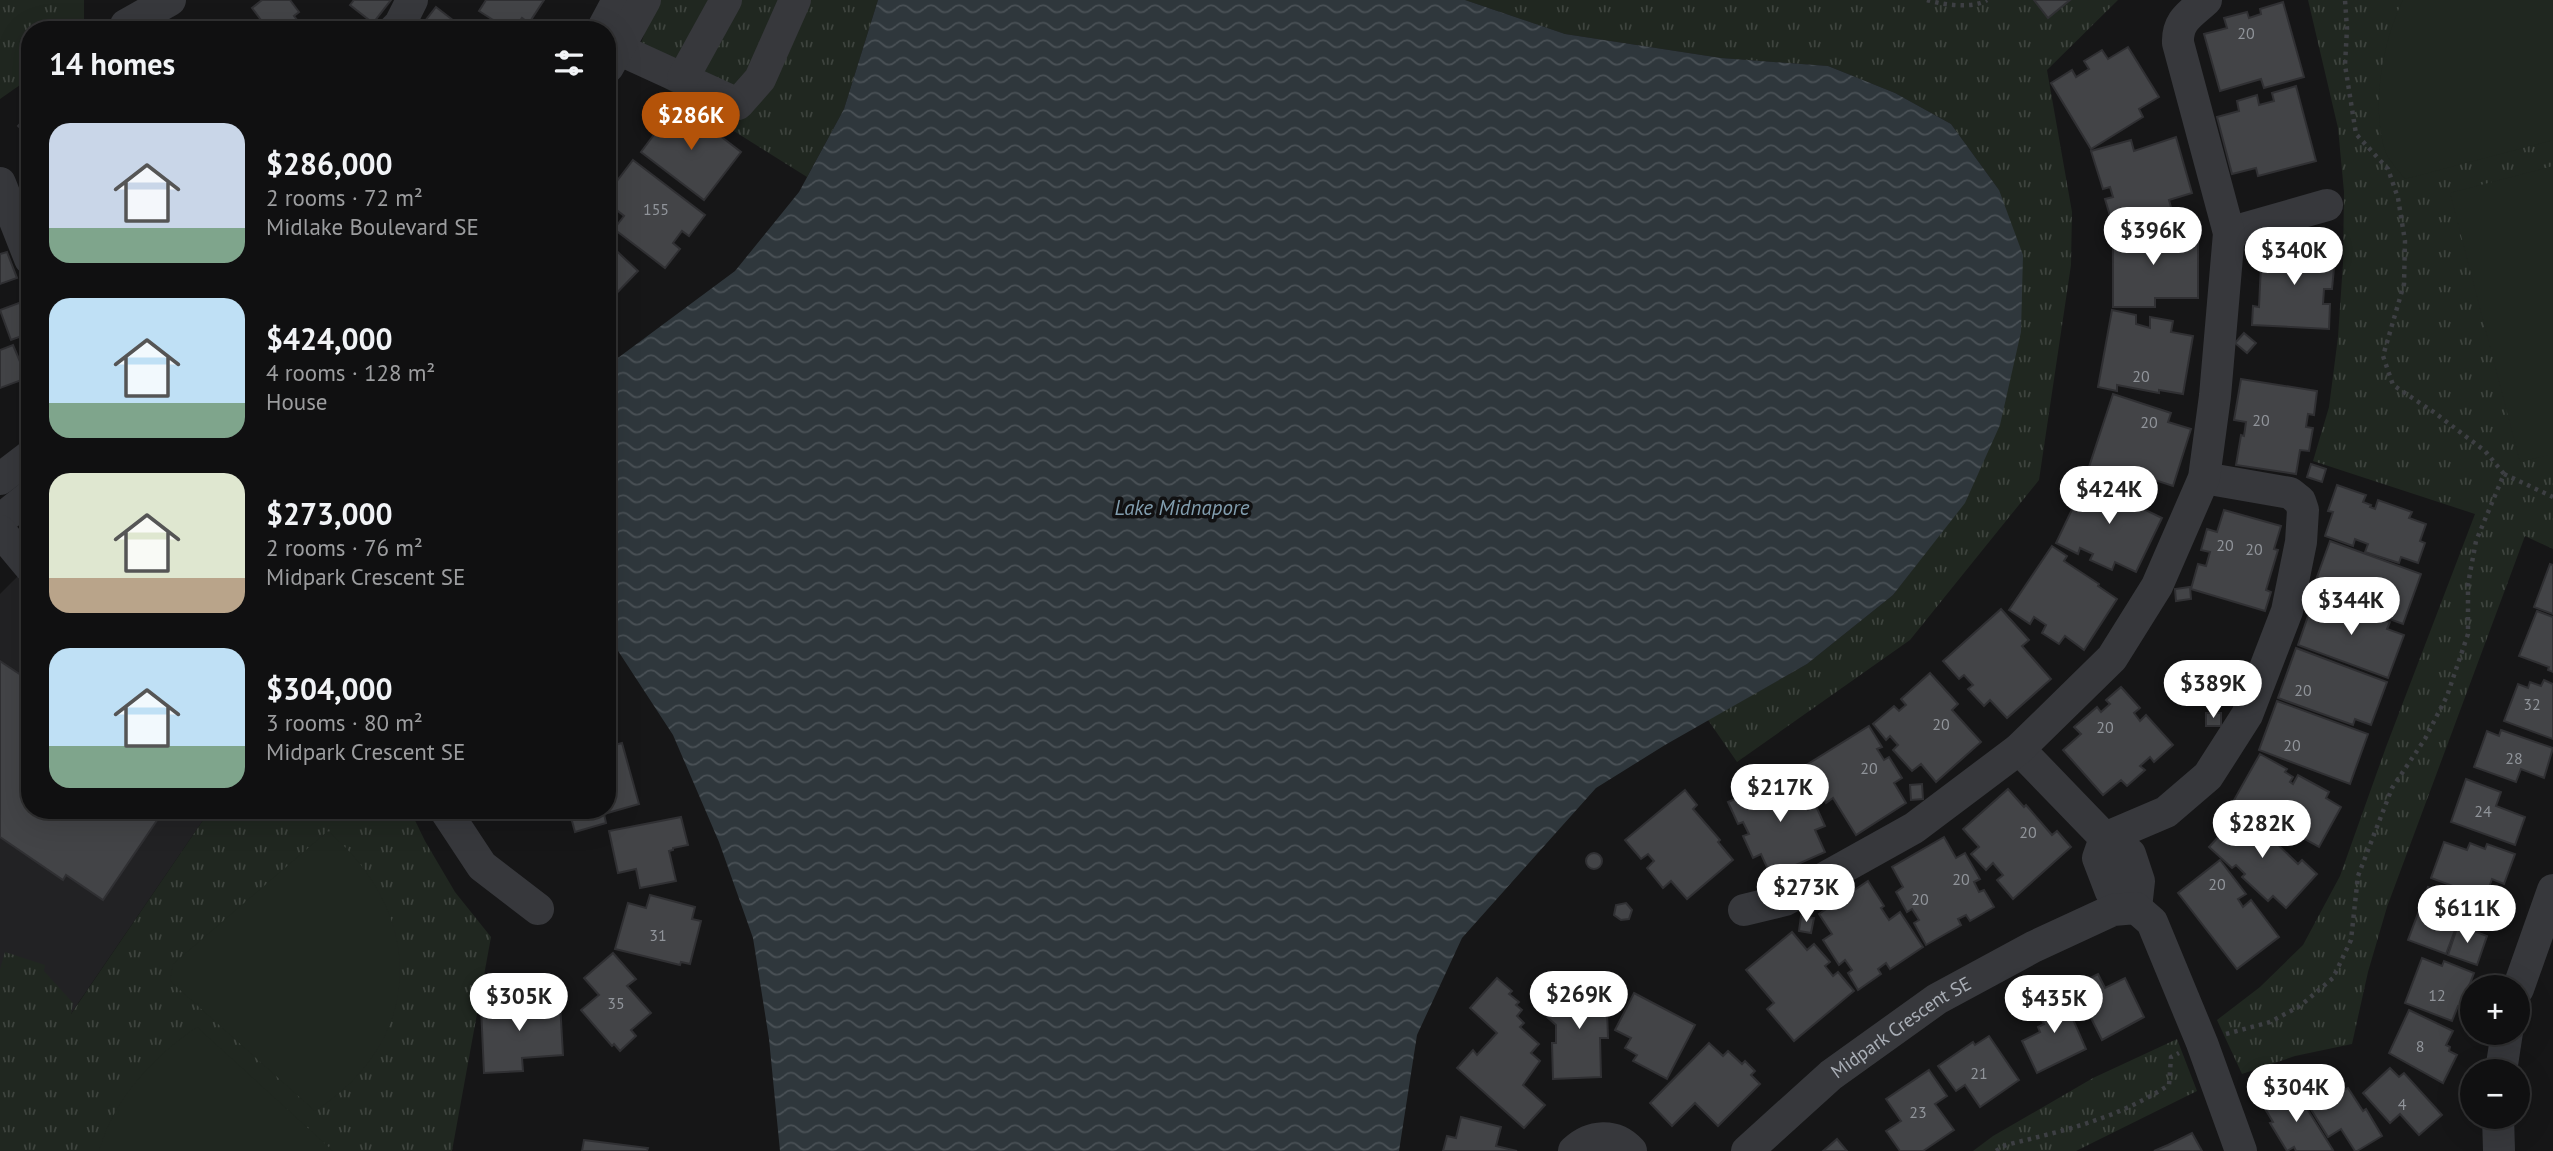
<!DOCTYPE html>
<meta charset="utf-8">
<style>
body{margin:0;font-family:"PT Sans",sans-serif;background:#19191a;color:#f1f3f6;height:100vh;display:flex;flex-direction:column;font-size:26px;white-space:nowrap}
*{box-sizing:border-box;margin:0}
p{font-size:23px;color:#9c9d9f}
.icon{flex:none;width:38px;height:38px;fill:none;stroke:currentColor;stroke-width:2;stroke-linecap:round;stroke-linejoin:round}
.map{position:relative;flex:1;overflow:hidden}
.panel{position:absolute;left:21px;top:21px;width:595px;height:798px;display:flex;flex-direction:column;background:#101011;border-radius:28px;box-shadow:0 7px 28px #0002,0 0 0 2px #303031}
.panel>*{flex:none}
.buttons{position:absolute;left:2460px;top:975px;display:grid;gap:14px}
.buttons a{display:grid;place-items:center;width:70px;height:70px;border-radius:50%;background:#101011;box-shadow:0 7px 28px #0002,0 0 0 2px #303031;font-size:35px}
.price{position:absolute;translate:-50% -60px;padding:0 16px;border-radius:24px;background:#fff;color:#222;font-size:23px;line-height:46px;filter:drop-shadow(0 2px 4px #0008)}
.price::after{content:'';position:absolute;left:50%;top:42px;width:21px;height:16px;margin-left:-10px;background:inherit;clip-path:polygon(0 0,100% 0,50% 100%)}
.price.on{background:#b45309;color:#fff}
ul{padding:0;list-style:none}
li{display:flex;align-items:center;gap:21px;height:175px;padding:0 28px}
li span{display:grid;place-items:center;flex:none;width:196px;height:140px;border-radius:21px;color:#555}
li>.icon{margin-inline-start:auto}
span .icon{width:84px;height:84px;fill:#fffc;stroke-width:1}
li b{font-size:30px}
h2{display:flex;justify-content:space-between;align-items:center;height:84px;padding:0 28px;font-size:30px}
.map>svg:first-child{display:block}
.built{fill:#222224}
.grass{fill:url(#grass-tufts)}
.pitch{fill:#202720}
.water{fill:url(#water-waves)}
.building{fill:#434447;stroke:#303033;stroke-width:2}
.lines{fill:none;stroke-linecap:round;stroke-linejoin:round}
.path{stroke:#3d3f43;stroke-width:4.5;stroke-dasharray:3.5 5;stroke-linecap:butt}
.minor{stroke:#37383c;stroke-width:32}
.labels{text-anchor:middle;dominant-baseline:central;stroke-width:7;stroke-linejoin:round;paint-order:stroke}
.number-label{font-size:16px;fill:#90949a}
.street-label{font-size:19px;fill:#a9aeb6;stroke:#111112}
.water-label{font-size:21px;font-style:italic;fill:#829eaf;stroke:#111112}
</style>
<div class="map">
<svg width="2553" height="1151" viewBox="0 0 2553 1151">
<defs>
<pattern id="grass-tufts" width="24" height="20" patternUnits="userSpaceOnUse" patternTransform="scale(1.75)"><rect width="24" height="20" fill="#202720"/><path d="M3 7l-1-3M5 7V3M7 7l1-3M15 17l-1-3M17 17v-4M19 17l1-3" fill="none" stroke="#3e443e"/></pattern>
<pattern id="water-waves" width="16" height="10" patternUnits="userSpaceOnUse" patternTransform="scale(1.75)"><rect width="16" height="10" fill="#2f373c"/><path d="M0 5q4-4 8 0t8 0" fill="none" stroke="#4a5156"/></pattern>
</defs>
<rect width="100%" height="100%" fill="#161617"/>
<polygon class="built" points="30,564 30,810 210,810 55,1037 0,1016 0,594"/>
<g class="grass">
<polygon points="0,0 84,0 84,30 30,30 30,78 0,99"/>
<polygon points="657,0 878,0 844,109 807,177 632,67"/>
<polygon points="1465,0 2118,0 2047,70 2072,212 2071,265 2039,480 1910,640 1737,762 1708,720 1807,664 1893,595 1964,503 1999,190 1951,124 1895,93 1828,66 1721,58 1565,34"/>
<polygon points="2308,0 2553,0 2553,549 2525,536 2387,907 2368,972 2352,1044 2295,1056 2242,1074 2217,1020 2260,987 2303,945 2340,876 2386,747 2475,514 2313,461 2329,407 2338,337 2343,263 2344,192 2338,128"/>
<polygon points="210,810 410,810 425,841 455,892 491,937 452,1151 0,1151 0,969 5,952 45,965 44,971 73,1003 71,1014"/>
<polygon points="2177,1039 2197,1091 2076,1151 1973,1151 1993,1136 2093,1078"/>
</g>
<g class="pitch">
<path d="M 2403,0 L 2553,0 L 2553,140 L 2405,179 C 2399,171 2390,162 2386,153 C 2370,109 2383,40 2403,0 Z"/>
<polygon points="2553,166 2553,454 2520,462 2450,193"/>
<path d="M 328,831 C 426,915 426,1039 315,1111 L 170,981 L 173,964 Z"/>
<path d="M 197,1027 L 333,1151 L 99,1151 C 114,1098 153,1057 197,1027 Z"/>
</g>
<polygon class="water" points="878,0 1465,0 1565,34 1721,58 1828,66 1895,93 1951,124 1999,190 2023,255 2021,332 2000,425 1965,503 1893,595 1807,664 1665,745 1596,788 1462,938 1417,1035 1399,1151 780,1151 769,1039 753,938 719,842 673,735 607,634 607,366 735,271 799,192 844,109"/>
<g class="building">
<polygon points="262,0 290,0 299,12 294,16 305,30 257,30 264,24 252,8"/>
<polygon points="354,0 391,0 373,23 350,5"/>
<polygon points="486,0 544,0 529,23 522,18 514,30 509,30 479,11"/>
<polygon points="2034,0 2070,0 2048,18"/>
<polygon points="2283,2 2304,77 2264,88 2261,79 2220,91 2204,34 2227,28 2224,18 2247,12 2249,18 2261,14 2260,9"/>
<polygon points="436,7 458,24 456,26 461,30 418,30"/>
<polygon points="2128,47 2159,97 2139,109 2143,117 2091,149 2051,83 2072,70 2076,77 2089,69 2084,61 2102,50 2108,59"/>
<polygon points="2296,86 2316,161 2258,176 2256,168 2232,174 2217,117 2239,111 2237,101 2257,95 2259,105 2274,101 2272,93"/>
<polygon points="680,105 741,152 704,200 641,152 665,120 667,122"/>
<polygon points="30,113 30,137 18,126"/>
<polygon points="2176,137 2192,193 2169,200 2172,211 2143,219 2141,211 2130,215 2131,220 2113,226 2105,199 2113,197 2110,187 2103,189 2091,151 2131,140 2134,151"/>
<polygon points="633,160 705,215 689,236 682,231 673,243 680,249 665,268 614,229 624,216 607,202 607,194"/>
<polygon points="2150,227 2174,227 2175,238 2198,237 2198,298 2155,298 2155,307 2113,307 2113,229 2138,229 2138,235 2150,235"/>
<polygon points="2265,241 2324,244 2323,267 2334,268 2332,289 2324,289 2323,304 2330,304 2329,329 2252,325 2253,306 2259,307 2261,265 2264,265"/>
<polygon points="607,242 638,271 607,303"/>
<polygon points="7,252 17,278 0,284 0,254"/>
<polygon points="27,300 30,306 30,333 11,340 0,310"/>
<polygon points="2112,310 2136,315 2136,324 2150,328 2150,317 2173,321 2171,332 2193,336 2183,394 2159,390 2159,393 2117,385 2117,391 2098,387"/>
<polygon points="2244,333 2256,343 2247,353 2235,343"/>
<polygon points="13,345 27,378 0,388 0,350"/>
<polygon points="2241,379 2317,391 2314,415 2308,414 2306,427 2313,428 2309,451 2300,450 2296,474 2236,465 2241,435 2244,436 2246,422 2234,420"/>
<polygon points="2113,394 2171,413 2168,422 2191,429 2173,486 2149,478 2147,488 2126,482 2129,472 2115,468 2112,475 2089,467"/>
<polygon points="2311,464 2326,469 2322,482 2307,477"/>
<polygon points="2089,474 2127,491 2123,499 2162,518 2136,572 2115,562 2112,570 2090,560 2093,554 2080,548 2078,554 2056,543"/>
<polygon points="2337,485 2366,495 2363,502 2371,505 2370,507 2375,509 2378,500 2412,512 2409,518 2426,524 2420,541 2425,543 2418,563 2401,557 2399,563 2365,552 2368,544 2355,539 2353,546 2325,536 2333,512 2328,511"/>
<polygon points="2224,510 2281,526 2274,549 2278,550 2266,590 2271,592 2265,611 2191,589 2198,564 2206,566 2210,552 2201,550 2207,529 2217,532"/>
<polygon points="2330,541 2421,574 2403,624 2312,591"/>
<polygon points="2052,546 2067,556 2064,561 2099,584 2098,586 2117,599 2084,650 2065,636 2059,644 2042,633 2046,625 2034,617 2030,624 2009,610"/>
<polygon points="2550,564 2553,565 2553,614 2534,607"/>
<polygon points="2190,587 2191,599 2176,601 2175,589"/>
<polygon points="2315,596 2390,622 2387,629 2404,635 2388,678 2298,645"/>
<polygon points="2001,609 2029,640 2022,646 2051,679 2007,718 1990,700 1984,706 1968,689 1973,685 1964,675 1959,679 1943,661"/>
<polygon points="2537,611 2553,617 2553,672 2548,670 2549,667 2519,656"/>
<polygon points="2296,648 2387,682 2371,725 2355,719 2353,725 2278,698"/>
<polygon points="0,661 30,681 30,810 164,810 103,900 66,875 63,880 0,837"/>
<polygon points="1930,673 1958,704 1952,710 1981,742 1936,782 1921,764 1912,771 1893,750 1898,745 1890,736 1886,740 1873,724 1894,706 1899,711 1906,705 1901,699"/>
<polygon points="2544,680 2553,684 2553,739 2504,721 2518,684 2528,688 2530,682 2541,686"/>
<polygon points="2121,687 2140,708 2134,713 2140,721 2146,715 2173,745 2154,762 2150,757 2140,766 2145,770 2127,786 2121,780 2103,795 2063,750 2081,734 2074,727 2097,707 2101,712 2110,704 2106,700"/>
<polygon points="2277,701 2368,734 2350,784 2259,750"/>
<rect x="2206" y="713" width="15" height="13"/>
<polygon points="1869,726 1882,747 1877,749 1884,760 1889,757 1902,778 1894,783 1906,803 1856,835 1833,798 1826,803 1803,767"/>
<polygon points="2501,730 2553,748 2544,778 2521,769 2516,782 2474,767 2487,731 2499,736"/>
<polygon points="622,743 639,804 604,814 606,823 575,832 569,810 607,810 607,747"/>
<polygon points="2260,754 2287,769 2285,772 2293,777 2290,782 2293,784 2298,775 2329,792 2326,798 2341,807 2319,847 2234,800"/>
<polygon points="1799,771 1809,794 1802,797 1808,810 1816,806 1825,826 1815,830 1825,852 1771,876 1761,854 1753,858 1743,836 1749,834 1743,822 1738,824 1728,802"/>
<polygon points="2466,779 2501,792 2496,806 2525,817 2515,845 2451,822"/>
<polygon points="1922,784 1923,799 1911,800 1910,785"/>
<polygon points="2008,789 2024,807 2026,805 2052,835 2057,831 2071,847 2013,899 1997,880 2003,875 1993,863 1986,870 1971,854 1979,847 1963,829"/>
<polygon points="1685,790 1697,805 1693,809 1720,840 1718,842 1733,860 1687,899 1671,881 1663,888 1647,868 1654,861 1648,854 1641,859 1625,840"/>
<polygon points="2245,808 2277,837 2274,841 2298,864 2302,860 2317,874 2286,908 2273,896 2268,901 2242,877 2245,874 2236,865 2232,868 2209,847"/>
<polygon points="681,817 688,845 673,848 673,850 669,851 676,881 640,888 636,869 618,873 609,831"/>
<polygon points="1944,837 1956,858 1965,853 1980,879 1974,882 1979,892 1984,890 1994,907 1970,921 1966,915 1958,919 1961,925 1926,945 1914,923 1919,920 1912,909 1907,912 1896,892 1903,887 1892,867"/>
<polygon points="2444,842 2467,850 2470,843 2485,849 2487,844 2515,854 2504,884 2492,879 2485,898 2431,878"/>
<circle cx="1594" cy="861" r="8"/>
<polygon points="2220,860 2246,894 2238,899 2243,907 2251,900 2279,937 2237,969 2178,893"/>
<polygon points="1868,881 1884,906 1881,908 1889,920 1900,912 1923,947 1890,969 1886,963 1878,969 1881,974 1858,990 1848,973 1852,970 1845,960 1839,965 1823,940 1832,934 1819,914"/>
<polygon points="2428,887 2466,901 2446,954 2408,940"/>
<polygon points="650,895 695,907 692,919 701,921 690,964 681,962 680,965 615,949 628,903 646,908"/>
<polygon points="1626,903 1632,910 1629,919 1621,920 1614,915 1616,905"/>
<polygon points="1801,916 1814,918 1811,933 1799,931"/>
<polygon points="2458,925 2487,936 2477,965 2448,955"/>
<polygon points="1792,932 1807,950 1814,944 1830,962 1825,966 1833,976 1838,972 1854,991 1794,1041 1767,1009 1774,1003 1746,970"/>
<polygon points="613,953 636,979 627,986 651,1013 631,1030 636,1036 620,1051 614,1044 612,1046 581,1010 599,995 584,978"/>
<polygon points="2422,958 2442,966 2444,961 2474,973 2461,1007 2458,1006 2452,1021 2405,1003"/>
<polygon points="2098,974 2105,988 2125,978 2144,1017 2102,1040 2087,1010 2084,1011 2072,987"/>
<polygon points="1497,978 1512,991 1509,994 1519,1002 1516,1005 1522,1010 1517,1016 1524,1023 1520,1027 1539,1044 1531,1053 1540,1061 1523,1085 1545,1105 1524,1128 1457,1068 1473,1050 1477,1055 1497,1033 1470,1008"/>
<polygon points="1606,984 1608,1038 1600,1038 1601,1077 1553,1079 1552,1043 1556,1043 1556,1025 1547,1017 1556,1008 1555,986"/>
<polygon points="2061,992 2086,1049 2037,1073 2022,1041 2040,1032 2038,1027 2044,1024 2034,1006"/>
<polygon points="1634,993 1695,1025 1667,1079 1633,1061 1637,1055 1625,1048 1631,1038 1615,1030"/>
<polygon points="526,994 527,1005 560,1003 563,1055 522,1058 523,1071 484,1073 481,1007 494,1006 493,996"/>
<polygon points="2409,1010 2453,1031 2446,1045 2450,1047 2449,1051 2457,1055 2443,1083 2389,1053"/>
<polygon points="1989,1036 2019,1080 1980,1107 1965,1085 1956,1091 1938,1066 1973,1042 1975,1045"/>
<polygon points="1709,1043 1723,1056 1728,1051 1742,1064 1745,1061 1755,1071 1751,1075 1760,1084 1718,1126 1695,1103 1672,1126 1650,1103"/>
<polygon points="2390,1068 2399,1077 2404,1073 2442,1115 2419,1135 2400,1114 2390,1123 2363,1093"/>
<polygon points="1929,1070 1947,1096 1935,1104 1954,1130 1923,1151 1900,1151 1886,1131 1901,1121 1886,1099"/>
<polygon points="2337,1078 2344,1090 2348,1088 2363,1111 2366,1109 2382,1136 2357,1151 2355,1151 2341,1129 2328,1137 2304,1098"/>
<polygon points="2294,1088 2333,1150 2331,1151 2296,1151 2294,1147 2287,1151 2270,1123 2273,1122 2264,1107"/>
<polygon points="1461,1117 1501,1127 1496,1146 1517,1151 1443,1151 1447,1136 1456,1138"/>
<polygon points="2192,1133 2202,1151 2154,1151 2168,1145"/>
<polygon points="1837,1139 1847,1151 1823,1151"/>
<polygon points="584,1140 648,1148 647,1151 582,1151"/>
</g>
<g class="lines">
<g class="path">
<path d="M 1927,0 C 1943,5 1973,9 1987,0"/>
<polyline points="2504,474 2553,497"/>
<polyline points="2226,1034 2270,1022 2300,1006 2333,978 2351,940 2358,876 2392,788 2425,739 2447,696 2468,634 2468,584 2476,541 2504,474 2485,451 2435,413 2393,385 2383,356 2404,284 2405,241 2398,198 2388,169 2356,134 2345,65 2347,29 2345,0"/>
<path d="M 1996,1151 L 2006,1145 C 2066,1130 2116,1119 2169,1085 L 2171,1057 L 2179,1053"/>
</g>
<g class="minor">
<polyline points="126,25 170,0"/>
<polyline points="394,30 400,24 412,0"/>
<polyline points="602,30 618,0"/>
<polyline points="607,42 618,49 738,104 760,79 795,0"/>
<polyline points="608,67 645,0"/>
<polyline points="683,78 726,0"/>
<polyline points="0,183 30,259"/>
<polyline points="2229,233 2327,205"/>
<polyline points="0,479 30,456"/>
<polyline points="0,520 30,496"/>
<polyline points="0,531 30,567"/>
<polyline points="2019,749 2105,838 2130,854 2139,881 2136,908 2111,892 2098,858 2105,838 2166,812 2208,776 2247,715 2287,611 2301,542 2303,510 2300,501 2290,493 2204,478"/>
<polyline points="445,810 482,866 538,909"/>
<path d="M 1744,910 L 1785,900 L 1914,828 L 2019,749 L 2112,658 L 2157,586 L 2204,478 L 2215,396 L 2229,233 L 2178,43 C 2177,20 2191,14 2206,0"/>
<polyline points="2518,989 2553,890"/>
<polyline points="2501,1071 2507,1032"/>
<polyline points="2498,1116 2499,1151"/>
<path d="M 1574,1151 C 1591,1135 1615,1133 1631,1151"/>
<path id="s1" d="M 1747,1151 L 1831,1075 L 1937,999 L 2033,947 L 2113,910 L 2136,908 L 2152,922 L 2202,1043 L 2241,1151"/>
</g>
</g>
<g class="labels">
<g class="number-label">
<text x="2246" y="33">20</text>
<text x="656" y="209">155</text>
<text x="2141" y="376">20</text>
<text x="2261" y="420">20</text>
<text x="2149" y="422">20</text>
<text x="2225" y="545">20</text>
<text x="2254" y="549">20</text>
<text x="2303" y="690">20</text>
<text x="2532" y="704">32</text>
<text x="1941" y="724">20</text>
<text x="2105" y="727">20</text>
<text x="2292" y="745">20</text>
<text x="2514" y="758">28</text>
<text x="1869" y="768">20</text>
<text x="2483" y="811">24</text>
<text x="2028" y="832">20</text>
<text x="1961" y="879">20</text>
<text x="2217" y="884">20</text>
<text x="1920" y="899">20</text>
<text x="658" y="935">31</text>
<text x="2437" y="995">12</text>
<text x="616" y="1003">35</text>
<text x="2420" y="1046">8</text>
<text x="1979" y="1073">21</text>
<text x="2402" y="1104">4</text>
<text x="1918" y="1112">23</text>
</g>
<g class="street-label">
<text stroke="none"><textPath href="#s1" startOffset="198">Midpark Crescent SE</textPath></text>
</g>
<g class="water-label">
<text x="1182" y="507">Lake Midnapore</text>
</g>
</g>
</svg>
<div class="buttons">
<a>+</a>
<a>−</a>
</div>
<b class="price on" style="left:691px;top:152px">$286K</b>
<b class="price" style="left:2153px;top:267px">$396K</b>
<b class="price" style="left:2294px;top:287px">$340K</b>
<b class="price" style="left:2109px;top:526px">$424K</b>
<b class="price" style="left:2351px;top:637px">$344K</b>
<b class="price" style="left:2213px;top:720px">$389K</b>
<b class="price" style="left:1780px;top:824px">$217K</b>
<b class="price" style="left:2262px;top:860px">$282K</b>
<b class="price" style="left:1806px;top:924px">$273K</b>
<b class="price" style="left:2467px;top:945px">$611K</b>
<b class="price" style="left:1579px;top:1031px">$269K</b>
<b class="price" style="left:519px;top:1033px">$305K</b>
<b class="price" style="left:2054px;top:1035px">$435K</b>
<b class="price" style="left:2296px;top:1124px">$304K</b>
<section class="panel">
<h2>14 homes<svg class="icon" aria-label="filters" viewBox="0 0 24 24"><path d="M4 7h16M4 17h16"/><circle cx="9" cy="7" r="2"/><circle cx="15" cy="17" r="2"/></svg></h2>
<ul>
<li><span style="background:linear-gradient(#c9d6e8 75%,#7fa58c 0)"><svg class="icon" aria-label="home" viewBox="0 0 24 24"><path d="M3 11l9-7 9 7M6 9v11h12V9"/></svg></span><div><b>$286,000</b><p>2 rooms · 72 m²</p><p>Midlake Boulevard SE</p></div></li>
<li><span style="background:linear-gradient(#bfe0f5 75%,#7fa58c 0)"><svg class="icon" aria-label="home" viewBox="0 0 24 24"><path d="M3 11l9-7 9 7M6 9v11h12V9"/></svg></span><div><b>$424,000</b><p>4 rooms · 128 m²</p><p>House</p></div></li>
<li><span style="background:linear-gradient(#dfe7d0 75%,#b9a48a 0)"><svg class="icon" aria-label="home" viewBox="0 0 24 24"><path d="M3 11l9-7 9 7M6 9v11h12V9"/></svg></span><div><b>$273,000</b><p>2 rooms · 76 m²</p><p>Midpark Crescent SE</p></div></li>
<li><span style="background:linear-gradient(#bfe0f5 70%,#7fa58c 0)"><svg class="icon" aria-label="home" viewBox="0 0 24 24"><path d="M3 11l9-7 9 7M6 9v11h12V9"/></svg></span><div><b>$304,000</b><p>3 rooms · 80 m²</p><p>Midpark Crescent SE</p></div></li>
</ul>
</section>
</div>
